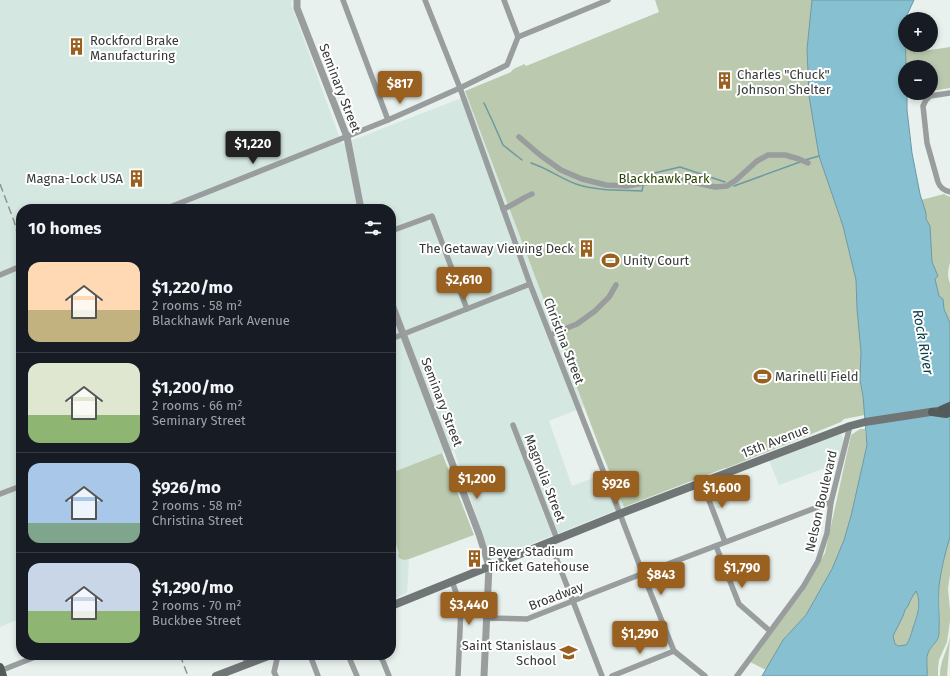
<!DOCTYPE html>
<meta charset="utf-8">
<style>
body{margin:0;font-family:"Fira Sans",sans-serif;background:#242831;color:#f1f3f6;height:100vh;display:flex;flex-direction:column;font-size:15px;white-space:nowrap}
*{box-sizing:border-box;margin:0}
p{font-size:13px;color:#9ea1a6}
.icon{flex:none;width:22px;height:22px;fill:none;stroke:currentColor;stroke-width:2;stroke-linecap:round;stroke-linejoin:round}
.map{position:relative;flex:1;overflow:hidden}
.sheet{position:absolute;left:16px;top:204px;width:380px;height:456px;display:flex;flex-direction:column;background:#171b24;border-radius:16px;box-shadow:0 2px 6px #0003}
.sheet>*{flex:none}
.buttons{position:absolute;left:898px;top:12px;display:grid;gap:8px}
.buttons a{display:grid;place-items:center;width:40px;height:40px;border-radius:50%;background:#171b24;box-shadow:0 2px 6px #0003;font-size:20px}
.price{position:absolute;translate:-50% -34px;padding:0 9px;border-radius:4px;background:#9a601f;color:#fff;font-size:13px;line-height:26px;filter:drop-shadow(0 1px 2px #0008)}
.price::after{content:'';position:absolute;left:50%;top:24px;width:12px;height:9px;margin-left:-6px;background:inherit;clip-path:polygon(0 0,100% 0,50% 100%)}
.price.current{background:#222;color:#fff}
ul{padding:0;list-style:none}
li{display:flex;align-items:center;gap:12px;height:100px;padding:0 12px}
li+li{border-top:1px solid #363941}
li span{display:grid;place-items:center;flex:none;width:112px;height:80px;border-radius:12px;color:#555}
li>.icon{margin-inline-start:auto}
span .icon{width:48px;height:48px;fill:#fffc;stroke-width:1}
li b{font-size:17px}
h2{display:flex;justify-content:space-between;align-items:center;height:48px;padding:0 12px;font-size:17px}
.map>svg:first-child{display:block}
.built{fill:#d5e7e1}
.green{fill:#bbcaae}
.water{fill:#87c1d1;stroke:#6e98a3;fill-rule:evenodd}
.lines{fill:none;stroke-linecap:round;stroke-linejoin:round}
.stream{stroke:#6e98a3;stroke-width:1.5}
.minor{stroke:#999d9d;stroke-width:5.5}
.tertiary{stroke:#999d9d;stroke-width:7}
.secondary{stroke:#707676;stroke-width:8}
.primary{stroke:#535a5a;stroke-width:8}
.rail{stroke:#8c9390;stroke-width:1.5;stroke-dasharray:8 4;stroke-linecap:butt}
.labels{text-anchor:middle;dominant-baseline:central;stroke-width:4;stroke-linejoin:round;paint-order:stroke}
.poi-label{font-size:13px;fill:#353937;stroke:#fff;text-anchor:start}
.street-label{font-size:13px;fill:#353937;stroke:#fff}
.park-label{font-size:13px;fill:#284200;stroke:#fff}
.water-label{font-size:14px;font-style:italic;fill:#0a404c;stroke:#fff}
</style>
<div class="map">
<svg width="950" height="676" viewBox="0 0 950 676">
<rect width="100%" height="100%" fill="#e8f1ee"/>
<g class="built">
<polygon points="0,0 292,0 291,4 342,144 467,96 584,407 549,421 572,486 609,472 599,446 624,507 491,560 454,450 442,453 391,473 391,209 21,209 21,618 0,627"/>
<polygon points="838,435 842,435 843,439 839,463 779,485 769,460"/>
<polygon points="720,479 730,504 716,509 707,487 709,483"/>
<polygon points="391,522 393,527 395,534 401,538 409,559 407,593 391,600"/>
</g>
<g class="green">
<path d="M 655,0 L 812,0 L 807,49 L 809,96 L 819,156 L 843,226 L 856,280 L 857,309 L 861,352 L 860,380 L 863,396 L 865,415 L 844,419 L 841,422 L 727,468 L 725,468 L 624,507 L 599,446 L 465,91 L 511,72 C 514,67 520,67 524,64 L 526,66 L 659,12 Z"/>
<polygon points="950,47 950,88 931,91 931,67 906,67 906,49 930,50"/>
<path d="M 944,194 L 950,197 L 950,263 C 948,270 947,276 950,283 L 950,323 L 944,309 L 943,299 L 939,296 L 935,279 L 938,276 L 931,262 L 930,226 L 926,219 L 921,200 Z"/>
<polygon points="860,429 865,429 867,445 851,516 844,540 832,569 806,615 783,640 766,670 750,662 803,592 813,573 825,553 851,435"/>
<polygon points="442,453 474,535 409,559 404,560 399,558 398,556 399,553 396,544 392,542 391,540 395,534 393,527 391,522 391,473"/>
<path d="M 950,537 L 950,574 L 948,589 L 950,610 L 950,621 L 947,642 L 939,660 L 938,668 L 938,676 L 927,676 C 928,668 925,657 930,650 C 933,645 939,640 939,633 C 940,629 939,625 940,620 L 939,584 L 946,548 Z"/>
<path d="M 916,590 C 921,604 917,615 913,628 C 911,634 910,640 906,645 L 898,646 L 895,644 L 893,636 L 903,616 L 905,610 L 908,606 L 911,599 Z"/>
<path d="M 950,637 L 947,676 L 940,676 C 940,660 947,652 950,637 Z"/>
</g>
<path class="water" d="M 812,0 L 914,0 L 907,15 L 907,19 L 905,19 L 906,67 L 905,67 L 905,93 L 907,93 L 907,110 L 912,153 L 920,194 L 926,213 L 926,219 L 930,226 L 932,262 L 938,276 L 935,279 L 939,296 L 943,299 L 944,309 L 950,323 L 950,537 C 945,553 941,570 939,586 C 938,601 940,617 939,633 C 939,641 932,645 929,651 C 925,658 928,668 927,676 L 762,676 L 783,640 L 806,615 L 832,569 L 844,540 L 851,516 L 867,445 L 863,396 L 860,380 L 861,352 L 857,309 L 856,280 L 843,226 L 819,156 L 809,96 L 807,49 ZM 916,591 C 922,603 917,616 913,628 C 911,634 910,640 906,645 L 898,646 L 895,644 L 893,636 L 903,616 L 905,610 L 908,606 L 911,599 Z"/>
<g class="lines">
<g class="stream">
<polyline points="484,103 492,120 503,145 522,160"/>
<polyline points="805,160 819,156"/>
<path d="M 531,163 C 547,168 560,178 576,184 C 597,191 620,190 642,191 L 643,186"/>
<polyline points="644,182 646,175 680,167 725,182"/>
<polyline points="734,186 800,162"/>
</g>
<g class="minor">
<polyline points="343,0 388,120"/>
<polyline points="425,0 460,88 530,284 620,514 643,574 674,651 705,676"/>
<polyline points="504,0 518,37"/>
<path d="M 950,93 L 930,96 L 926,100 L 923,106 L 927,143 L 938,182 C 940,188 944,190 950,192"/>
<polyline points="519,137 540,155 561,170 582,179 606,185 627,186 661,180 679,179 715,187 727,186 736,180 757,161 768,155 785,155 799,159 808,163"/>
<polyline points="165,209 388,120 460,88 507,65 518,37 608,0"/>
<path d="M 503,209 C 514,205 522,198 532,194"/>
<polyline points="391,231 432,216 467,309"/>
<polyline points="0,275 21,266"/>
<polyline points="550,335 577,324 595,311 609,297 616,285"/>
<polyline points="391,339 530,284"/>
<polyline points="513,425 557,539"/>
<polyline points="702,482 725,542"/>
<polyline points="0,494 21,486"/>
<polyline points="550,542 602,676"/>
<polyline points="716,546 739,604 770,631"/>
<polyline points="452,581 461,607 458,676"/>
<polyline points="487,618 527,619 639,575 831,502"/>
<polyline points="244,655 247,664"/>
<polyline points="310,655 318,676"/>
<polyline points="348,655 357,676"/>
<polyline points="379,655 383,661 389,676"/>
<polyline points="0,671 40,655"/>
<polyline points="276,676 274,672 278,655"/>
<polyline points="612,676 674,651"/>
<polyline points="737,676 803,587 818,561 827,533 831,502 850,426"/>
</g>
<g class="tertiary">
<polyline points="297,0 297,8 347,137 361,209"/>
<polyline points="391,302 479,534 489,566 484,676"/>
</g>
<g class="secondary">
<polyline points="391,606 627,511 850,426 865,422 937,411"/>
<polyline points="216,676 271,655"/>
</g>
<g class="primary">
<polyline points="941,410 950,406"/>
<polyline points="932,412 946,414 950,413"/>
<polyline points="0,667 3,676"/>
</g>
<g class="rail">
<polyline points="0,184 14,221 21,247"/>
<polyline points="180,655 188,676"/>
</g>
</g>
<defs>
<symbol id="building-bare" viewBox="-9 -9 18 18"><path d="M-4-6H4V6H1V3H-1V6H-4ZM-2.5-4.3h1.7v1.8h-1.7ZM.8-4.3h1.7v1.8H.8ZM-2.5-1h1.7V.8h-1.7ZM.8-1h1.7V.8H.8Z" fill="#9a601f" stroke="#fff" stroke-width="2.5" paint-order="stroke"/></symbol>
<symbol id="stadium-bare" viewBox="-9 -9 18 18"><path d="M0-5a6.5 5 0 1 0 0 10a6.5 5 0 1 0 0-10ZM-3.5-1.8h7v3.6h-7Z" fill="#9a601f" stroke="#fff" stroke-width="2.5" paint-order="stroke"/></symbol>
<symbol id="school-bare" viewBox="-9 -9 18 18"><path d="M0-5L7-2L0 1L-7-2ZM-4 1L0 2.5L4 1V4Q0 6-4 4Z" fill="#9a601f" stroke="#fff" stroke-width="2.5" paint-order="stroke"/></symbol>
</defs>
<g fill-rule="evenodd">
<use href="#building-bare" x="64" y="34" width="25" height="25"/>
<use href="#building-bare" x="712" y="68" width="25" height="25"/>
<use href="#building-bare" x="124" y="166" width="25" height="25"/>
<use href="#building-bare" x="574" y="236" width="25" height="25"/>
<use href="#stadium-bare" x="598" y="248" width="25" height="25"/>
<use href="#stadium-bare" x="750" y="364" width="25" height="25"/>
<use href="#building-bare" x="462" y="546" width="25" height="25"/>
<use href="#school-bare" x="556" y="640" width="25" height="25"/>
</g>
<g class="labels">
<g class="poi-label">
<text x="90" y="40">Rockford Brake<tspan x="90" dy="15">Manufacturing</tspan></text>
<text x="737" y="74">Charles "Chuck"<tspan x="737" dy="15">Johnson Shelter</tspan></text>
<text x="123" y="178" text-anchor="end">Magna-Lock USA</text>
<text x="574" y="248" text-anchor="end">The Getaway Viewing Deck</text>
<text x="623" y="260">Unity Court</text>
<text x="775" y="376">Marinelli Field</text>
<text x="488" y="551">Beyer Stadium<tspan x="488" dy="15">Ticket Gatehouse</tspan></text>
<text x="556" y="645" text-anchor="end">Saint Stanislaus<tspan x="556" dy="15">School</tspan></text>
</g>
<g class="street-label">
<text transform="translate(340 88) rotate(69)">Seminary Street</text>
<text transform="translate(564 341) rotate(69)">Christina Street</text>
<text transform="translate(442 402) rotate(69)">Seminary Street</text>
<text transform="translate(775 441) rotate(-21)">15th Avenue</text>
<text transform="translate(545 478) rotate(69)">Magnolia Street</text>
<text transform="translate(821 501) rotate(-77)">Nelson Boulevard</text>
<text transform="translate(556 596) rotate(-21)">Broadway</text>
</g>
<g class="park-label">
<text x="664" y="178">Blackhawk Park</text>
</g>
<g class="water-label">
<text transform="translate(923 342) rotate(80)">Rock River</text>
</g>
</g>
</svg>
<div class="buttons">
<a>+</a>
<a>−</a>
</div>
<b class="price" style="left:400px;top:105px">$817</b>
<b class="price current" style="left:253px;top:165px">$1,220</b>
<b class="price" style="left:464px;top:301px">$2,610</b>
<b class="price" style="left:477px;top:500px">$1,200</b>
<b class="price" style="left:616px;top:505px">$926</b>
<b class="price" style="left:722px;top:509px">$1,600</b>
<b class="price" style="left:742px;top:589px">$1,790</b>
<b class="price" style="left:661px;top:596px">$843</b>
<b class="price" style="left:469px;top:626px">$3,440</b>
<b class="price" style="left:640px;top:655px">$1,290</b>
<section class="sheet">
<h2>10 homes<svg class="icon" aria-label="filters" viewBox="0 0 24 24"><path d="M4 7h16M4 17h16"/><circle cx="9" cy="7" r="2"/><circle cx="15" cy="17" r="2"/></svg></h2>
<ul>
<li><span style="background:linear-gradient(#ffd9b3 60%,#c2b280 0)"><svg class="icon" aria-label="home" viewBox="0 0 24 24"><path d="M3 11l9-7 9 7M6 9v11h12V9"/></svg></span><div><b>$1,220/mo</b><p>2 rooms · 58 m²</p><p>Blackhawk Park Avenue</p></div></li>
<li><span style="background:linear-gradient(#dfe7d0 65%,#8fb573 0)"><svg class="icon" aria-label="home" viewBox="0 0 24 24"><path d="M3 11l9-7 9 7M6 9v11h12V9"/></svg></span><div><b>$1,200/mo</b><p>2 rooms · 66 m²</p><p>Seminary Street</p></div></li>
<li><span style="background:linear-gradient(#a9c7e8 75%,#7fa58c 0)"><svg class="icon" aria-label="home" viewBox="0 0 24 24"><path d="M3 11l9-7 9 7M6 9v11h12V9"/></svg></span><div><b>$926/mo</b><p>2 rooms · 58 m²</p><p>Christina Street</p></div></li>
<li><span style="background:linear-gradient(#c9d6e8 60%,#8fb573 0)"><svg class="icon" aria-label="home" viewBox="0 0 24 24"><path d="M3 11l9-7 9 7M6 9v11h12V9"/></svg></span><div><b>$1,290/mo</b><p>2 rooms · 70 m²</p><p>Buckbee Street</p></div></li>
</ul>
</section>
</div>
